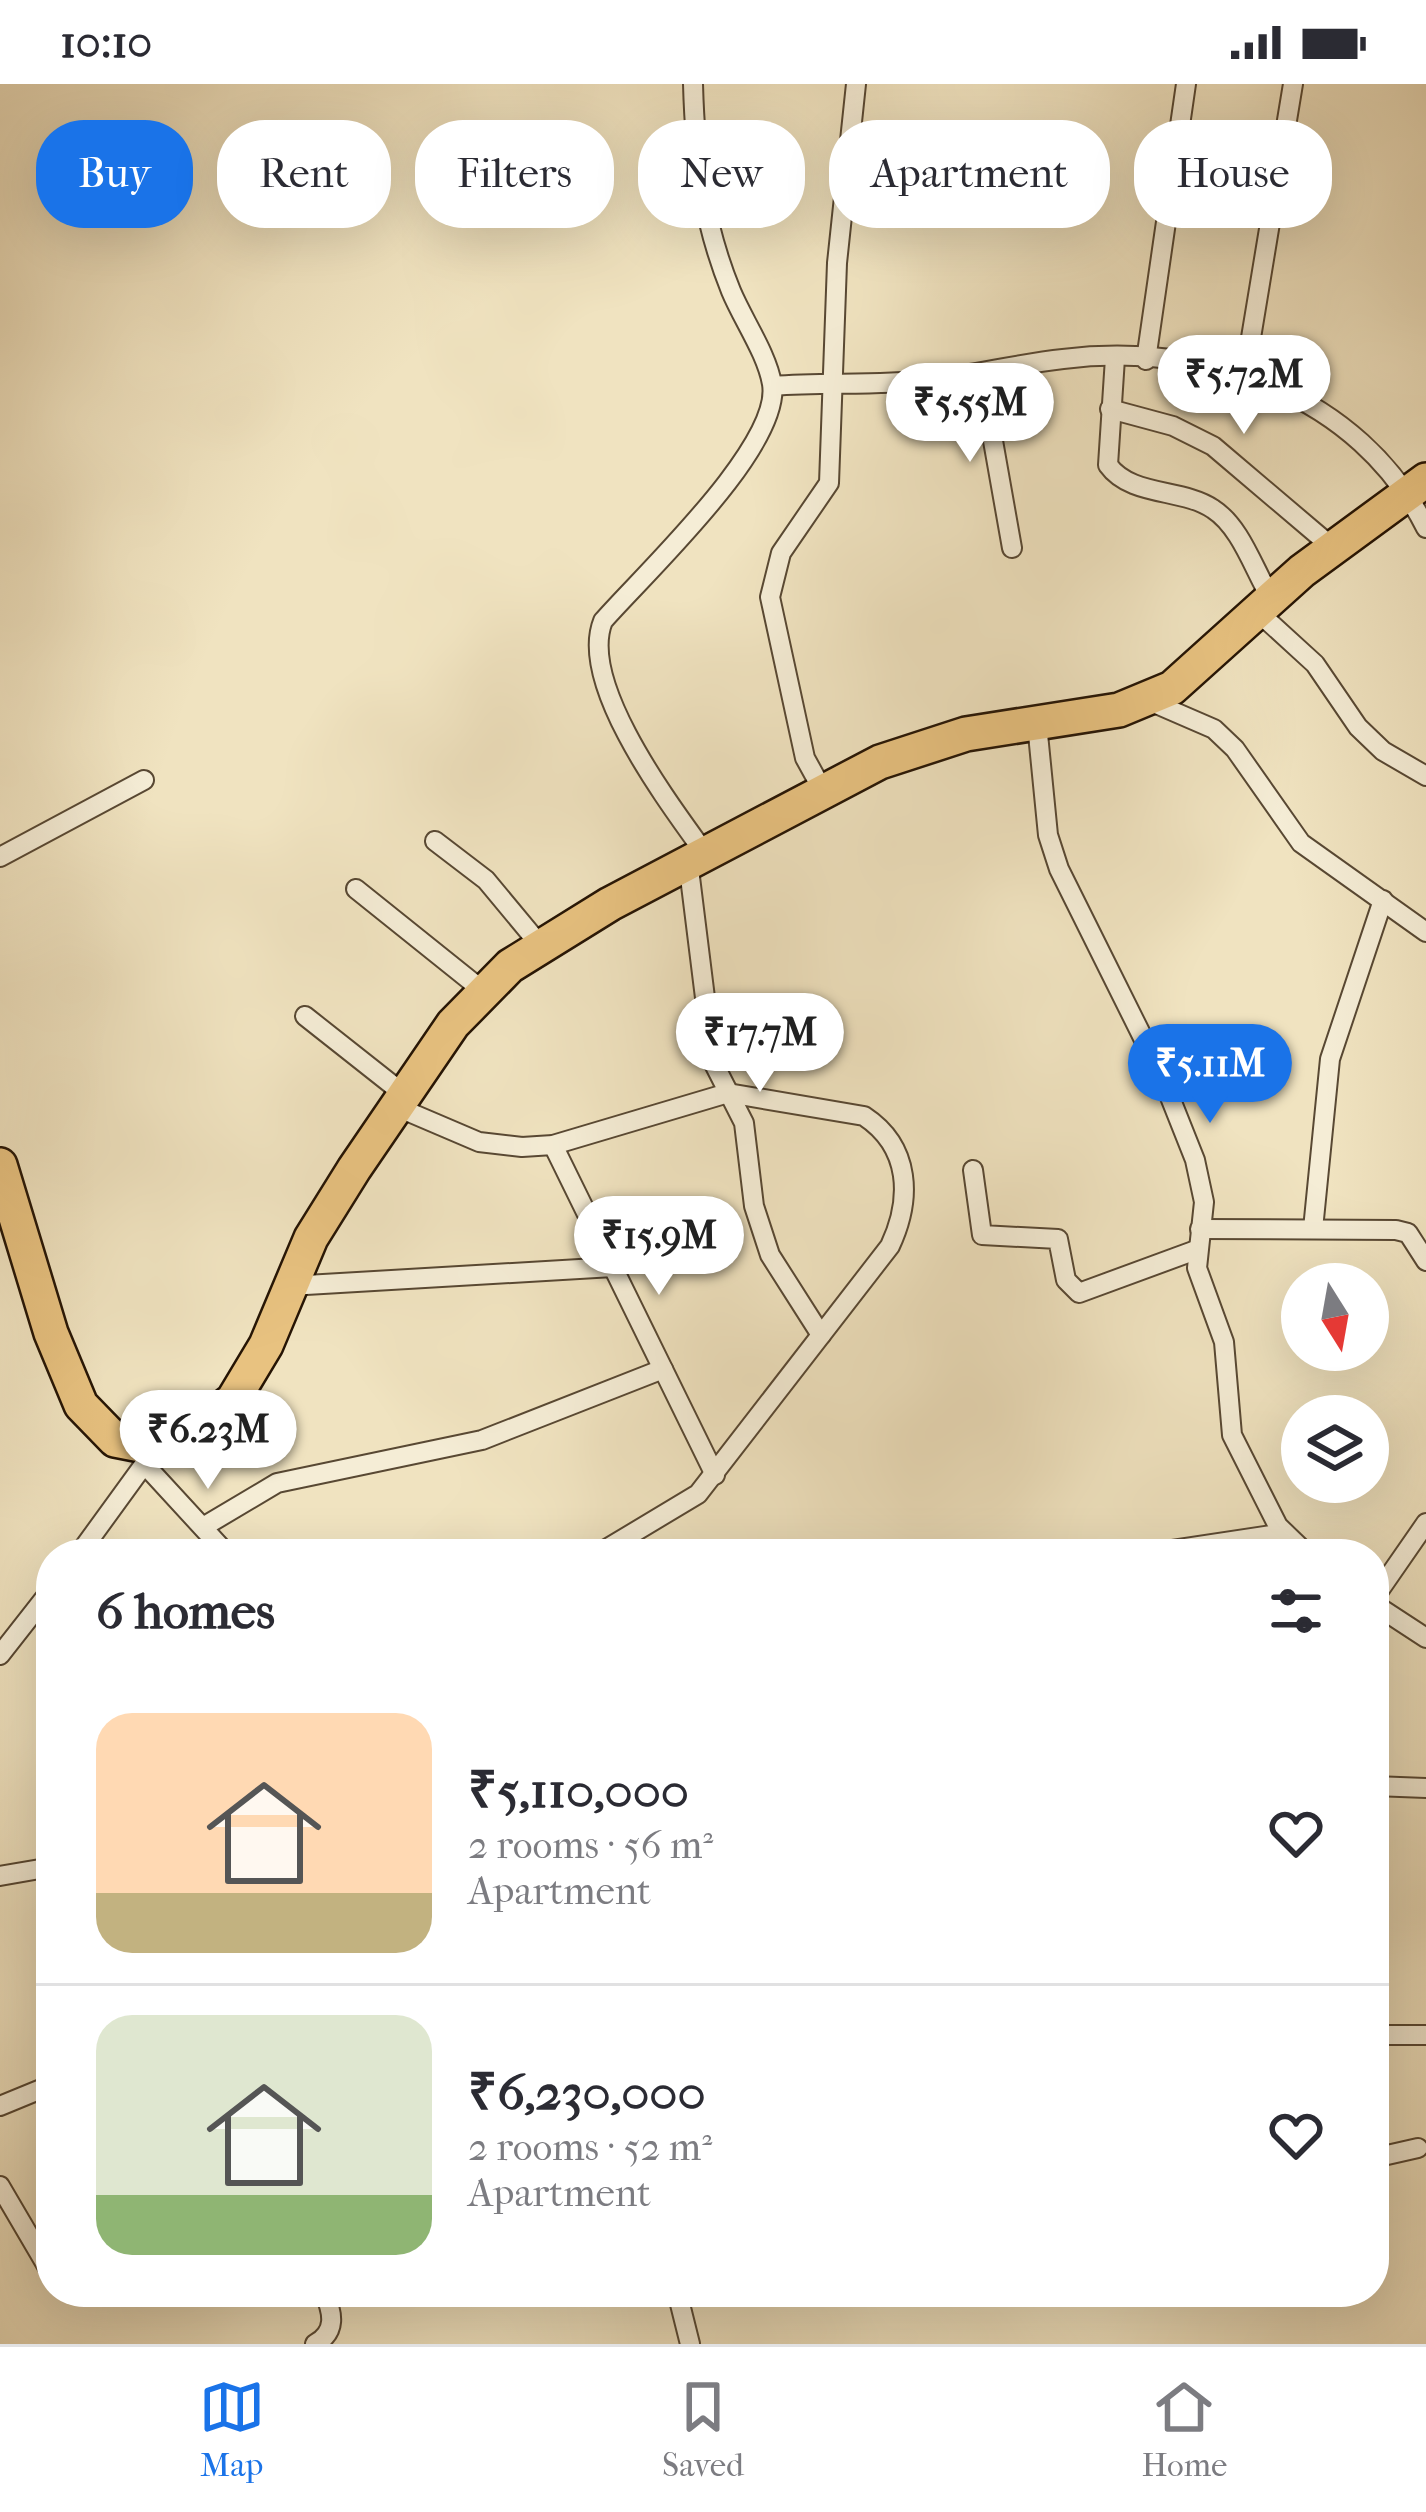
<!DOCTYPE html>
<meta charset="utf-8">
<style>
body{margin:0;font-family:"IM FELL French Canon",serif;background:#f2f2f3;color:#2b2b33;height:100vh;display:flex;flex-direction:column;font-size:45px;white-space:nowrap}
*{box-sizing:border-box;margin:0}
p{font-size:39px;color:#7c7c81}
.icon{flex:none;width:66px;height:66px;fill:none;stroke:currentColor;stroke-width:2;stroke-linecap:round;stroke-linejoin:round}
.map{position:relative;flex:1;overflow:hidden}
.sheet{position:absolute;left:36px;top:1455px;width:1353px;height:768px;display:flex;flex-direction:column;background:#fff;border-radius:48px;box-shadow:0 12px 48px #0002}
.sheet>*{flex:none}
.top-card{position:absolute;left:36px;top:36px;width:1356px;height:108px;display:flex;gap:24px}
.needle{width:78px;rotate:169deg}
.fabs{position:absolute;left:1281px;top:1179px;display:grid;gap:24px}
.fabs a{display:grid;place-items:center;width:108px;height:108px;border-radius:50%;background:#fff;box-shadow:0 12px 48px #0002;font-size:60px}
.price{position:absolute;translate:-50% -102px;padding:0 27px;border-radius:42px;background:#fff;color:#222;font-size:39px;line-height:78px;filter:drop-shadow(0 3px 6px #0008)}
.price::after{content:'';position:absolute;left:50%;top:72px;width:36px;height:27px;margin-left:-18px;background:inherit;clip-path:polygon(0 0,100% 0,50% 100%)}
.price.selected{background:#1a73e8;color:#fff}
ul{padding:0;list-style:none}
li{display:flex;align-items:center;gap:36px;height:300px;padding:0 60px}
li+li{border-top:3px solid #e1e1e2}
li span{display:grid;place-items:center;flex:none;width:336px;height:240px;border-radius:36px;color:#555}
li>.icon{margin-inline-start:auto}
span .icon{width:144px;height:144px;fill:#fffc;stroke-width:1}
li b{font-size:51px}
h2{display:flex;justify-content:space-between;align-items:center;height:144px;padding:0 60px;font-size:51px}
.chip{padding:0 42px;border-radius:48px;background:#fff;box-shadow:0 12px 48px #0002;font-size:42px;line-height:108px}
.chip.selected{background:#1a73e8;color:#fff}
.status{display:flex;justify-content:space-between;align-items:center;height:84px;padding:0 60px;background:#fff;direction:ltr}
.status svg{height:33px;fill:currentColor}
.tabs{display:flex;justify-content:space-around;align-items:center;height:168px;border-top:3px solid #e1e1e2;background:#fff;font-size:33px;color:#7c7c81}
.tabs a{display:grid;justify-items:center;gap:6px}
.tabs .selected{color:#1a73e8}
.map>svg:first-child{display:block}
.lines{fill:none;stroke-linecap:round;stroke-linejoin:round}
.street-casing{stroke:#584833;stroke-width:22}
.highway-casing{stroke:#251404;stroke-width:38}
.street{stroke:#f5edd6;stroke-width:18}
.highway{stroke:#e8c280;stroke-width:33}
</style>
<div class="status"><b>10:10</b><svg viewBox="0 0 49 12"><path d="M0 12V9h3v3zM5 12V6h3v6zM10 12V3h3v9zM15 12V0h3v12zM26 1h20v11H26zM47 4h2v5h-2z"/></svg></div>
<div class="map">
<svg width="1426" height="2260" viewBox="0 0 1426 2260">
<rect width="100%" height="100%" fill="#f0e3c0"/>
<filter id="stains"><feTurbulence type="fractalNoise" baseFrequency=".00167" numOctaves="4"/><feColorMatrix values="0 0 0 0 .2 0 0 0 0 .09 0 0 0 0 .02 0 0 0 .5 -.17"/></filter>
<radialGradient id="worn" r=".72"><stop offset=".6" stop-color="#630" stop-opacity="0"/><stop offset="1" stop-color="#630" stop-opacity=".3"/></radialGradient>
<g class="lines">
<defs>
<g id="street">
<path d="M 693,0 C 695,74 703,138 731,207 C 743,236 767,270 772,300 C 782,362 643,491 603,537 C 578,599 668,718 704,768"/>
<path d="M 1115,274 L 1108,381 C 1131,413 1182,404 1213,425 C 1241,443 1254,486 1271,514"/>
<polyline points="1146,276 1186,0"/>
<polyline points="981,289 1012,464"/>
<polyline points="1245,290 1293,0"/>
<path d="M 773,302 C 824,298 877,302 927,296 C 973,291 1017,280 1063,275 C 1206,257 1359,310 1426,444"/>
<polyline points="1110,325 1173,342 1213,362 1332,463"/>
<polyline points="1257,527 1315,580 1358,643 1383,667 1426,692"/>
<polyline points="1147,616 1214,645 1235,665 1301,759 1426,848"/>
<polyline points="1037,640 1048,751 1059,785 1160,988 1195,1076 1204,1118 1197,1184 1224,1258 1232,1351 1278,1442 1307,1470"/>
<polyline points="822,705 805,674 770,513 781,469 829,399 837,179 856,0"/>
<polyline points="435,757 486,796 540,861"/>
<polyline points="0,773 144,696"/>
<polyline points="688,777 713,978 744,1039 754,1122 770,1171 821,1251"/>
<polyline points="356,805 482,906"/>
<polyline points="305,932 405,1011"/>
<path d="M 397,1023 L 479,1058 L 522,1063 L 553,1061 L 728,1009 L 864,1032 C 911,1063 912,1115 890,1162 L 698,1410 L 598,1470"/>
<polyline points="553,1061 715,1391"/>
<polyline points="973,1086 982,1151 1058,1155 1066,1196 1079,1209 1196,1166"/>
<polyline points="1200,1145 1396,1146 1408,1149 1426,1177"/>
<polyline points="1313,1145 1330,975 1383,816"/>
<polyline points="289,1202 613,1183"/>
<polyline points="147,1383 227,1470"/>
<polyline points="203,1443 277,1399 482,1356 663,1285"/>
<polyline points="79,1470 156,1364"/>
<polyline points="1146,1470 1285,1449"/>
<polyline points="1374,1514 1426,1439"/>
<polyline points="1374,1520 1426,1554"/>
<polyline points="0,1571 51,1506"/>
<polyline points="1374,1702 1426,1704"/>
<polyline points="0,1792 40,1785"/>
<polyline points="1374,1951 1426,1951"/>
<polyline points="0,2022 51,2001"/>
<polyline points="1374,2074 1418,2064"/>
<polyline points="0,2102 51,2189"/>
<polyline points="677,2208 690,2260"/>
<path d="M 315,2260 C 337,2248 333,2229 324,2208"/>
</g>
<polyline id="highway" points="0,1081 51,1249 81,1321 115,1356 156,1364 182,1356 233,1316 266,1261 311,1154 354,1085 453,940 510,882 610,820 880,678 966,650 1119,626 1172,604 1302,487 1426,396"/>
</defs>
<use href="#street" class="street-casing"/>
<use href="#highway" class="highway-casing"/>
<use href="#street" class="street"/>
<use href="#highway" class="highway"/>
</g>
<rect width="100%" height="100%" filter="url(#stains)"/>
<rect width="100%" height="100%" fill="url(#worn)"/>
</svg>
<div class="fabs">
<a><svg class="needle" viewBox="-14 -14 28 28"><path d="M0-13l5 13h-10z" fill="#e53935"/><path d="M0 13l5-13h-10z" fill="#7c7c81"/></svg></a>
<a><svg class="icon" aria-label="layers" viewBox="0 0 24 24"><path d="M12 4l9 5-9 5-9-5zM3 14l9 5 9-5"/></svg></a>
</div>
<b class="price" style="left:1244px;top:353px">₹5.72M</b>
<b class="price" style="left:970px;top:381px">₹5.55M</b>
<b class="price" style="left:760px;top:1011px">₹17.7M</b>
<b class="price selected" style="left:1210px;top:1042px">₹5.11M</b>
<b class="price" style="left:659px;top:1214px">₹15.9M</b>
<b class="price" style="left:208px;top:1408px">₹6.23M</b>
<div class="top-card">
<a class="chip selected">Buy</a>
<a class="chip">Rent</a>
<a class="chip">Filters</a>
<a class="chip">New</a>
<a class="chip">Apartment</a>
<a class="chip">House</a>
</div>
<section class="sheet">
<h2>6 homes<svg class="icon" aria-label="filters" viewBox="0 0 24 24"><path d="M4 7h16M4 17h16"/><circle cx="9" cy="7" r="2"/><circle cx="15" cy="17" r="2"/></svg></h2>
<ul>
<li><span style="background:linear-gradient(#ffd9b3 75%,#c2b280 0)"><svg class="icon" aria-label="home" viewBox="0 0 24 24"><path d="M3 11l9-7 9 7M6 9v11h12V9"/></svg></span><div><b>₹5,110,000</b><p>2 rooms · 56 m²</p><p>Apartment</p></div><svg class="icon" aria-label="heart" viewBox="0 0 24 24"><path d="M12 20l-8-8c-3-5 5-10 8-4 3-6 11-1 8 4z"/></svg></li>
<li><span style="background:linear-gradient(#dfe7d0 75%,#8fb573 0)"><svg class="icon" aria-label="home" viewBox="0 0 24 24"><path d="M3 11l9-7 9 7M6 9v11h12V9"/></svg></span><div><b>₹6,230,000</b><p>2 rooms · 52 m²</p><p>Apartment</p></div><svg class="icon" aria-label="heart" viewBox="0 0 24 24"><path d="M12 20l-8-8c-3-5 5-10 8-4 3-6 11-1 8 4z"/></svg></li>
</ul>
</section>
</div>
<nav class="tabs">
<a class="selected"><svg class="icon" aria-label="map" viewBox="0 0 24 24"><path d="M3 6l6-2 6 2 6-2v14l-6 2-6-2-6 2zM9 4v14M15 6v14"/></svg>Map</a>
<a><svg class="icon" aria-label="saved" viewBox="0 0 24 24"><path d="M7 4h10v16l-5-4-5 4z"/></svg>Saved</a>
<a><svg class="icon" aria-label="home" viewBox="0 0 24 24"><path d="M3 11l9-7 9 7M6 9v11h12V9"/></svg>Home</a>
</nav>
